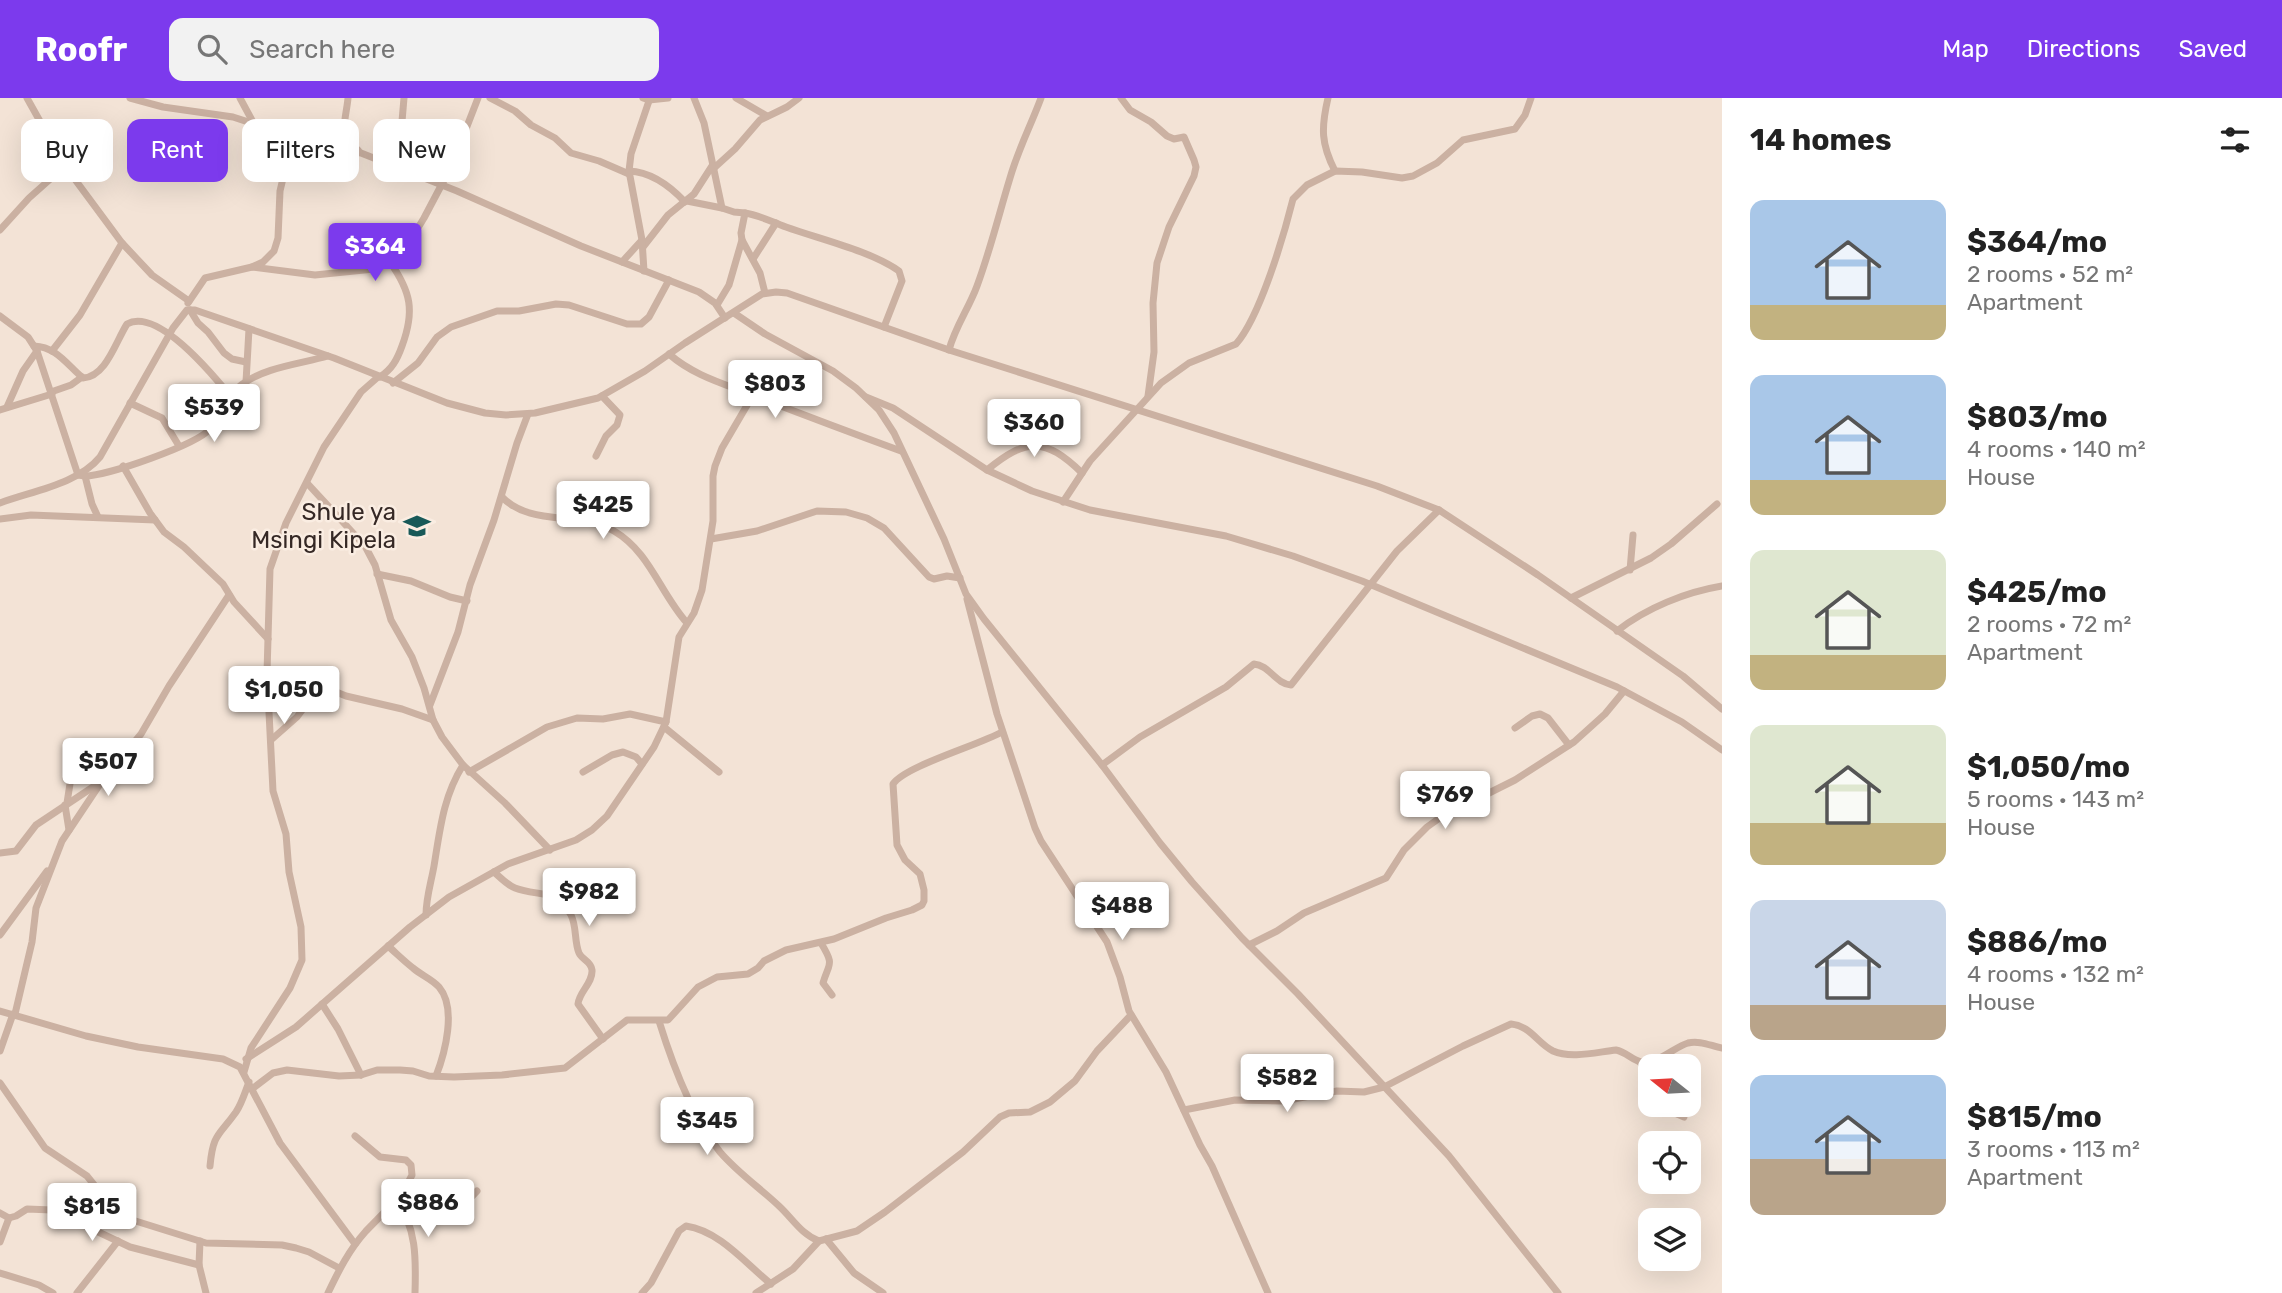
<!DOCTYPE html>
<meta charset="utf-8">
<style>
body{margin:0;font-family:Rubik,sans-serif;background:#f2f2f2;color:#222;height:100vh;display:flex;flex-direction:column;font-size:26px;white-space:nowrap}
*{box-sizing:border-box;margin:0}
p{font-size:23px;color:#767676}
.icon{flex:none;width:38px;height:38px;fill:none;stroke:currentColor;stroke-width:2;stroke-linecap:round;stroke-linejoin:round}
.map{position:relative;flex:1;overflow:hidden}
.panel{display:flex;flex-direction:column;background:#fff;width:560px}
.panel>*{flex:none}
.top-card{position:absolute;left:21px;top:21px;width:665px;height:63px;display:flex;gap:14px}
.needle{width:46px;rotate:288deg}
.fabs{position:absolute;left:1638px;top:956px;display:grid;gap:14px}
.fabs a{display:grid;place-items:center;width:63px;height:63px;border-radius:14px;background:#fff;box-shadow:0 7px 28px #0002;font-size:35px}
.price{position:absolute;translate:-50% -60px;padding:0 16px;border-radius:7px;background:#fff;color:#222;font-size:23px;line-height:46px;filter:drop-shadow(0 2px 4px #0008)}
.price::after{content:'';position:absolute;left:50%;top:42px;width:21px;height:16px;margin-left:-10px;background:inherit;clip-path:polygon(0 0,100% 0,50% 100%)}
.price.on{background:#7c3aed;color:#fff}
ul{padding:0;list-style:none}
li{display:flex;align-items:center;gap:21px;height:175px;padding:0 28px}
li span{display:grid;place-items:center;flex:none;width:196px;height:140px;border-radius:14px;color:#555}
li>.icon{margin-inline-start:auto}
span .icon{width:84px;height:84px;fill:#fffc;stroke-width:1}
li b{font-size:30px}
h2{display:flex;justify-content:space-between;align-items:center;height:84px;padding:0 28px;font-size:30px}
.pill{padding:0 24px;border-radius:14px;background:#fff;box-shadow:0 7px 28px #0002;font-size:24px;line-height:63px}
.pill.on{background:#7c3aed;color:#fff}
header{display:flex;align-items:center;gap:42px;box-sizing:border-box;height:98px;padding:0 35px;background:#7c3aed;color:#fff}
header strong{font-size:33px}
nav{display:flex;gap:38px;margin-inline-start:auto;font-size:24px}
.search{width:490px;height:63px;background:#f2f2f2;display:flex;align-items:center;gap:18px;box-sizing:border-box;padding:0 24px;border-radius:14px;color:#767676;font-size:26px}
main{display:flex;flex:1;min-height:0}
.map>svg:first-child{display:block}
.lines{fill:none;stroke-linecap:round;stroke-linejoin:round}
.street{stroke:#cbb1a2;stroke-width:7}
.labels{text-anchor:middle;dominant-baseline:central;stroke-width:5;stroke-linejoin:round;paint-order:stroke}
.poi-label{font-size:24px;fill:#352825;stroke:#faede2;text-anchor:end}
</style>
<header>
<strong>Roofr</strong>
<div class="search"><svg class="icon" aria-label="search" viewBox="0 0 24 24"><circle cx="10" cy="10" r="6"/><path d="M15 15l6 6"/></svg>Search here</div>
<nav><a>Map</a><a>Directions</a><a>Saved</a></nav>
</header>
<main>
<div class="map">
<svg width="1722" height="1195" viewBox="0 0 1722 1195">
<rect width="100%" height="100%" fill="#f3e3d6"/>
<g class="lines">
<g class="street">
<polyline points="27,0 65,68 122,145 152,177 189,203"/>
<polyline points="130,0 163,9 233,19 270,31 361,55 457,93 581,148 699,194 715,205 725,220"/>
<polyline points="240,0 254,26"/>
<path d="M 348,0 C 346,23 337,36 358,52"/>
<polyline points="490,0 515,13 531,27 555,40 571,55 599,63 629,76"/>
<polyline points="643,0 649,2 668,0"/>
<polyline points="694,0 704,25 722,110 734,114 745,115 741,135 742,142 760,175 765,195"/>
<polyline points="736,0 767,18"/>
<polyline points="1121,0 1130,12 1151,24 1167,38 1174,41 1184,39 1194,62 1196,69 1194,78 1169,129 1157,165 1153,205 1154,254 1148,298"/>
<path d="M 1328,0 C 1321,30 1321,46 1335,73"/>
<polyline points="398,70 404,0"/>
<polyline points="713,71 735,51 760,22 787,9 799,0"/>
<path d="M 629,73 C 652,74 670,88 685,104"/>
<polyline points="687,103 722,110"/>
<path d="M 745,115 C 759,117 772,124 786,129 C 819,141 871,153 899,173 L 902,183 L 884,229"/>
<polyline points="0,132 29,100 65,68"/>
<polyline points="643,149 668,117 694,96 712,68"/>
<polyline points="753,161 776,125"/>
<polyline points="622,164 642,142"/>
<polyline points="252,169 315,177 374,171 392,163 407,148 424,120 452,67 478,0"/>
<polyline points="644,173 642,142 629,73 631,56 650,0"/>
<polyline points="188,205 205,180 252,169 263,164 274,153 278,140 280,93 289,55 289,36"/>
<polyline points="717,207 729,187 742,142"/>
<polyline points="190,212 198,225 208,234 224,255 232,261 246,264"/>
<polyline points="734,215 765,236 833,273 856,290 879,312 894,335 944,441 966,496 984,521 1102,667 1160,745 1192,784 1242,840 1298,896 1449,1058 1558,1195"/>
<path d="M 0,218 L 28,239 L 37,253 L 78,377 L 85,378 C 107,378 196,347 210,331 C 222,318 227,297 241,287 C 265,269 300,266 328,258"/>
<path d="M 34,248 C 57,249 67,267 83,280 C 106,279 116,243 127,226 C 158,209 214,278 231,299"/>
<path d="M 949,252 C 955,229 969,210 977,188 C 990,153 999,116 1010,80 C 1018,52 1031,27 1041,0"/>
<polyline points="52,253 80,217 122,145"/>
<path d="M 669,256 C 694,278 725,286 755,298 C 804,317 852,335 901,353"/>
<path d="M 380,279 C 392,271 397,262 402,248 C 415,213 411,194 390,164"/>
<polyline points="246,284 249,231"/>
<polyline points="393,285 418,265 437,239 451,229 497,213 519,213 556,206 569,207 627,226 641,226 649,219 669,182"/>
<polyline points="51,294 71,287 82,279"/>
<polyline points="866,299 893,310 987,372 1032,393 1090,412 1226,438 1293,458 1362,483 1617,589 1682,624 1722,652"/>
<polyline points="130,305 162,320 179,348"/>
<polyline points="7,309 23,273 37,253"/>
<polyline points="0,312 52,296"/>
<polyline points="596,358 606,338 617,327 620,317 602,298"/>
<polyline points="123,368 150,415 164,434 184,449 223,486 234,504 268,541"/>
<path d="M 987,372 C 1026,340 1045,339 1082,375"/>
<polyline points="85,378 92,406 98,419"/>
<polyline points="307,385 365,448 375,467 391,522 412,559 424,590 433,622 442,639 463,667 505,705 550,752"/>
<path d="M 502,399 C 531,429 579,413 614,433 C 650,454 660,495 687,525"/>
<path d="M 1063,404 L 1090,363 L 1161,285 L 1189,265 L 1236,246 C 1260,219 1284,137 1293,101 L 1307,87 L 1335,73 L 1362,74 L 1402,80 L 1413,78 L 1437,65 L 1463,42 L 1515,31 L 1525,17 L 1531,0"/>
<path d="M 0,405 C 32,393 78,386 100,359 L 173,230 L 187,212 L 195,212 L 334,260 L 447,305 L 485,315 L 506,317 L 535,315 L 598,300 L 645,273 L 685,245 L 762,196 L 776,194 L 787,195 L 949,252 L 1377,388 L 1439,412 L 1538,477 L 1683,578 L 1722,611"/>
<polyline points="0,421 31,417 155,422"/>
<polyline points="711,441 757,433 817,413 846,414 867,420 884,430 929,479 934,481 947,478 960,480"/>
<polyline points="1630,472 1633,437"/>
<polyline points="377,476 411,483 450,499 467,503"/>
<polyline points="1571,500 1651,460 1671,446 1717,406"/>
<polyline points="967,501 997,616 1035,730 1041,743 1107,844 1120,879 1129,913 1166,974 1200,1047 1212,1068 1268,1195"/>
<path d="M 1617,533 C 1646,510 1686,494 1722,488"/>
<polyline points="430,607 458,534 470,487 494,422 517,345 528,316"/>
<polyline points="664,629 719,674"/>
<polyline points="1515,630 1532,618 1540,616 1548,620 1569,647"/>
<polyline points="271,642 297,619 317,592 324,589 346,598 402,611 433,622"/>
<path d="M 1102,667 L 1140,639 L 1226,589 L 1254,566 C 1269,567 1276,586 1291,587 L 1397,453 L 1439,412"/>
<polyline points="469,674 547,629 577,620 603,621 630,616 666,624"/>
<polyline points="583,674 612,657 623,654 636,659 642,666"/>
<polyline points="67,705 76,647"/>
<polyline points="65,707 69,732"/>
<polyline points="0,755 16,753 36,727 99,685"/>
<path d="M 494,774 C 500,779 507,787 515,790 C 539,799 557,790 571,817 C 577,829 574,843 579,855 C 582,862 591,863 592,872 C 593,885 579,894 578,906 L 603,941"/>
<path d="M 426,817 C 426,800 431,785 434,768 C 440,732 443,699 463,667"/>
<polyline points="0,837 47,773"/>
<path d="M 821,845 C 835,868 829,864 823,885 L 832,897"/>
<polyline points="1249,847 1277,833 1304,815 1386,780 1404,752 1427,729 1441,719 1515,682 1574,644 1605,616 1624,593"/>
<path d="M 388,848 C 396,855 404,863 413,870 C 421,877 432,881 439,889 C 457,910 445,955 436,978"/>
<polyline points="322,906 338,931 361,977"/>
<polyline points="0,913 86,938 138,949 223,961 240,969 280,1045 355,1146"/>
<polyline points="15,916 32,844 36,810 62,743 102,683 141,636 169,588 229,497"/>
<path d="M 659,923 C 672,965 693,1020 720,1054 C 738,1075 760,1090 779,1108 C 793,1121 801,1136 819,1143"/>
<polyline points="0,953 13,916"/>
<polyline points="246,961 296,929 410,829 449,799 508,766 576,742 592,732 607,718 654,649 666,624 679,539 694,515 702,492 713,423 713,378 715,368 722,350 753,297"/>
<polyline points="1640,964 1650,981"/>
<polyline points="244,974 251,950 290,890 302,862 301,829 289,774 286,736 273,693 267,575 270,471 286,425 324,349 361,294 378,279"/>
<polyline points="0,985 45,1050 87,1078 111,1108 126,1120 206,1145 282,1147 296,1150 309,1154 339,1170"/>
<path d="M 252,991 L 273,975 L 287,972 L 339,978 L 361,977 L 377,972 L 400,972 L 413,973 L 429,978 L 454,979 L 502,977 L 565,970 L 627,922 L 668,922 L 698,889 L 717,879 L 748,876 L 758,870 L 764,863 L 786,852 L 834,841 L 886,820 L 912,812 L 922,807 L 924,803 L 924,792 L 920,776 L 905,762 L 897,747 L 893,686 C 905,668 979,647 1002,634"/>
<polyline points="1663,1006 1668,1012 1684,1019"/>
<path d="M 1184,1012 L 1235,1002 L 1283,1003 L 1337,993 L 1364,994 L 1384,989 L 1463,948 L 1511,926 C 1531,928 1537,945 1553,953 C 1571,961 1597,954 1616,952 C 1626,954 1632,962 1641,964 C 1657,967 1674,949 1688,945 C 1700,942 1711,948 1722,950"/>
<path d="M 210,1068 C 213,1035 219,1038 236,1014 C 242,1005 245,994 249,984"/>
<path d="M 395,1101 C 417,1128 416,1162 415,1195"/>
<polyline points="0,1115 9,1120 16,1118 27,1111 52,1112 130,1149 199,1167"/>
<polyline points="406,1115 455,1116 477,1093"/>
<polyline points="826,1141 854,1175 883,1195"/>
<polyline points="200,1143 199,1167 206,1195"/>
<polyline points="0,1144 9,1120"/>
<polyline points="0,1175 39,1187 53,1195"/>
<polyline points="77,1195 118,1143"/>
<path d="M 328,1195 C 339,1172 349,1152 366,1133 C 382,1116 402,1099 412,1077 L 411,1067 L 406,1062 L 380,1059 L 355,1038"/>
<path d="M 642,1195 L 651,1185 L 679,1133 L 686,1128 C 720,1133 746,1166 771,1186"/>
<polyline points="756,1195 793,1171 819,1143 857,1133 885,1114 963,1054 1000,1019 1009,1015 1030,1014 1050,1004 1075,983 1097,953 1131,917"/>
</g>
</g>
<defs>
<symbol id="school-bare" viewBox="-9 -9 18 18"><path d="M0-5L7-2L0 1L-7-2ZM-4 1L0 2.5L4 1V4Q0 6-4 4Z" fill="#185958" stroke="#faede2" stroke-width="2.5" paint-order="stroke"/></symbol>
</defs>
<g fill-rule="evenodd">
<use href="#school-bare" x="398" y="409" width="38" height="38"/>
</g>
<g class="labels">
<g class="poi-label">
<text x="396" y="414">Shule ya<tspan x="396" dy="28">Msingi Kipela</tspan></text>
</g>
</g>
</svg>
<div class="fabs">
<a><svg class="needle" viewBox="-14 -14 28 28"><path d="M0-13l5 13h-10z" fill="#e53935"/><path d="M0 13l5-13h-10z" fill="#767676"/></svg></a>
<a><svg class="icon" aria-label="locate" viewBox="0 0 24 24"><circle cx="12" cy="12" r="6"/><path d="M12 2v4M12 18v4M2 12h4M18 12h4"/></svg></a>
<a><svg class="icon" aria-label="layers" viewBox="0 0 24 24"><path d="M12 4l9 5-9 5-9-5zM3 14l9 5 9-5"/></svg></a>
</div>
<b class="price on" style="left:375px;top:185px">$364</b>
<b class="price" style="left:775px;top:322px">$803</b>
<b class="price" style="left:214px;top:346px">$539</b>
<b class="price" style="left:1034px;top:361px">$360</b>
<b class="price" style="left:603px;top:443px">$425</b>
<b class="price" style="left:284px;top:628px">$1,050</b>
<b class="price" style="left:108px;top:700px">$507</b>
<b class="price" style="left:1445px;top:733px">$769</b>
<b class="price" style="left:589px;top:830px">$982</b>
<b class="price" style="left:1122px;top:844px">$488</b>
<b class="price" style="left:1287px;top:1016px">$582</b>
<b class="price" style="left:707px;top:1059px">$345</b>
<b class="price" style="left:428px;top:1141px">$886</b>
<b class="price" style="left:92px;top:1145px">$815</b>
<div class="top-card">
<a class="pill">Buy</a>
<a class="pill on">Rent</a>
<a class="pill">Filters</a>
<a class="pill">New</a>
</div>
</div>
<section class="panel">
<h2>14 homes<svg class="icon" aria-label="filters" viewBox="0 0 24 24"><path d="M4 7h16M4 17h16"/><circle cx="9" cy="7" r="2"/><circle cx="15" cy="17" r="2"/></svg></h2>
<ul>
<li><span style="background:linear-gradient(#a9c7e8 75%,#c2b280 0)"><svg class="icon" aria-label="home" viewBox="0 0 24 24"><path d="M3 11l9-7 9 7M6 9v11h12V9"/></svg></span><div><b>$364/mo</b><p>2 rooms · 52 m²</p><p>Apartment</p></div></li>
<li><span style="background:linear-gradient(#a9c7e8 75%,#c2b280 0)"><svg class="icon" aria-label="home" viewBox="0 0 24 24"><path d="M3 11l9-7 9 7M6 9v11h12V9"/></svg></span><div><b>$803/mo</b><p>4 rooms · 140 m²</p><p>House</p></div></li>
<li><span style="background:linear-gradient(#dfe7d0 75%,#c2b280 0)"><svg class="icon" aria-label="home" viewBox="0 0 24 24"><path d="M3 11l9-7 9 7M6 9v11h12V9"/></svg></span><div><b>$425/mo</b><p>2 rooms · 72 m²</p><p>Apartment</p></div></li>
<li><span style="background:linear-gradient(#dfe7d0 70%,#c2b280 0)"><svg class="icon" aria-label="home" viewBox="0 0 24 24"><path d="M3 11l9-7 9 7M6 9v11h12V9"/></svg></span><div><b>$1,050/mo</b><p>5 rooms · 143 m²</p><p>House</p></div></li>
<li><span style="background:linear-gradient(#c9d6e8 75%,#b9a48a 0)"><svg class="icon" aria-label="home" viewBox="0 0 24 24"><path d="M3 11l9-7 9 7M6 9v11h12V9"/></svg></span><div><b>$886/mo</b><p>4 rooms · 132 m²</p><p>House</p></div></li>
<li><span style="background:linear-gradient(#a9c7e8 60%,#b9a48a 0)"><svg class="icon" aria-label="home" viewBox="0 0 24 24"><path d="M3 11l9-7 9 7M6 9v11h12V9"/></svg></span><div><b>$815/mo</b><p>3 rooms · 113 m²</p><p>Apartment</p></div></li>
</ul>
</section>
</main>
